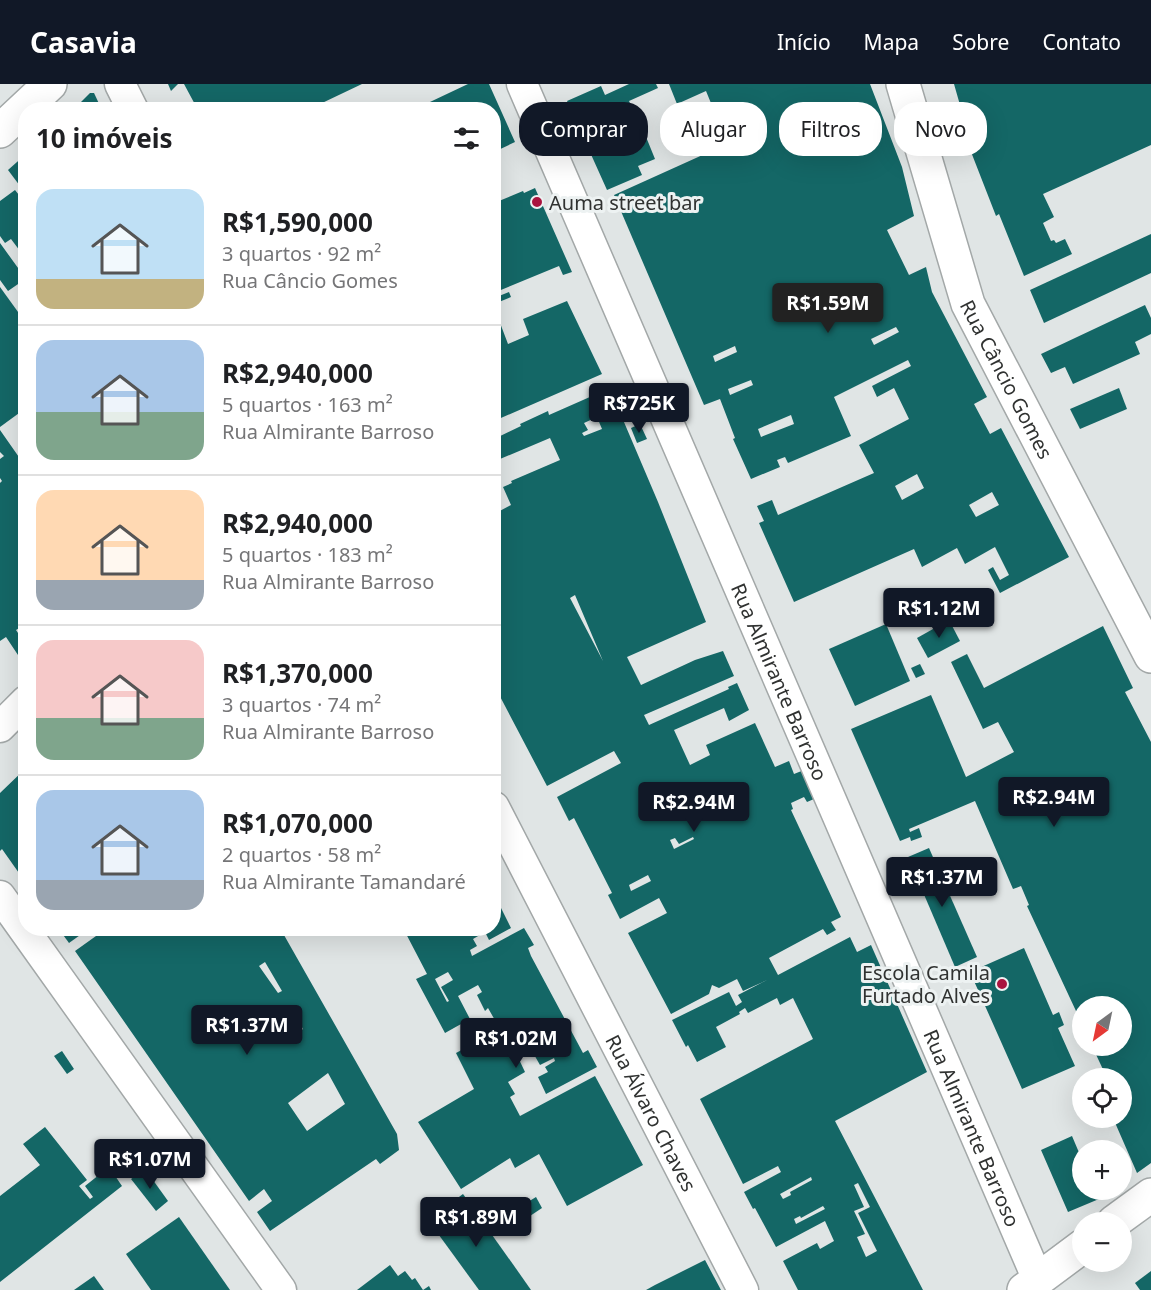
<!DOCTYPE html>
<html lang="pt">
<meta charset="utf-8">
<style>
body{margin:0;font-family:"Noto Sans",sans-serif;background:#f6f6f6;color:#202124;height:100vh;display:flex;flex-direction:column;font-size:22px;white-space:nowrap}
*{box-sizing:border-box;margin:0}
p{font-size:20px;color:#757577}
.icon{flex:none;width:33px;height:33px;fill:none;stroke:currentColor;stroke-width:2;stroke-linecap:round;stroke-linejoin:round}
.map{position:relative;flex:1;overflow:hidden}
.side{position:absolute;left:18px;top:18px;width:483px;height:834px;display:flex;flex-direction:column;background:#fff;border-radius:24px;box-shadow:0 6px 24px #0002}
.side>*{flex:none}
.banner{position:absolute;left:519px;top:18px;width:542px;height:54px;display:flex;gap:12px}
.needle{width:39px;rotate:213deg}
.buttons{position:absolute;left:1072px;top:912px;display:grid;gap:12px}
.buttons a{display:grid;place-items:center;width:60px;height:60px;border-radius:50%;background:#fff;box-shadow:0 6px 24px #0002;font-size:30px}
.price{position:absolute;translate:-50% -51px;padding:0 14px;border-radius:6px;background:#111827;color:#fff;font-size:20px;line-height:39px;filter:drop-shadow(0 2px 3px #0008)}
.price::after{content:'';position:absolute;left:50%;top:36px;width:18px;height:14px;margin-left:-9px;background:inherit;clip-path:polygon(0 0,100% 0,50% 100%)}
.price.selected{background:#222;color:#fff}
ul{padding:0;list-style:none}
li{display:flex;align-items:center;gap:18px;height:150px;padding:0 18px}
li+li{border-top:2px solid #e0e0e0}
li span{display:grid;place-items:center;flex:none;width:168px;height:120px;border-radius:18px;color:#555}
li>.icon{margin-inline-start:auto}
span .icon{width:72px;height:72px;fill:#fffc;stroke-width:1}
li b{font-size:26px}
h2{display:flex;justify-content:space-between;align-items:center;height:72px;padding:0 18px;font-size:26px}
.pill{padding:0 21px;border-radius:24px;background:#fff;box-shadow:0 6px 24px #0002;font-size:21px;line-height:54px}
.pill.selected{background:#111827;color:#fff}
header{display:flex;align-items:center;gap:36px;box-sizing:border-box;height:84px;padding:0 30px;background:#111827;color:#fff}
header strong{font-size:28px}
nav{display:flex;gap:33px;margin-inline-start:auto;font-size:21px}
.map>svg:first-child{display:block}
.building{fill:#146766;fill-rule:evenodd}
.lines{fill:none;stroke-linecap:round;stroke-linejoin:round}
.minor-casing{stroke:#a3a8a8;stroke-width:33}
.tertiary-casing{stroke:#a3a8a8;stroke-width:36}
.secondary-casing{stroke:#a3a8a8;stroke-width:36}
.minor{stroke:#fff;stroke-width:30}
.tertiary{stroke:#fff;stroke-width:33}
.secondary{stroke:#fff;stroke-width:33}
.poi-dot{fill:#aa143f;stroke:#edf2f2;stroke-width:2}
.labels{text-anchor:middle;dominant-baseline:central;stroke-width:6;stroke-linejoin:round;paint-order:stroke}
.poi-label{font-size:20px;fill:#303231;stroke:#edf2f2;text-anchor:start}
.street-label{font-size:20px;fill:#303231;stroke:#edf2f2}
</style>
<header>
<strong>Casavia</strong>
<nav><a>Início</a><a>Mapa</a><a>Sobre</a><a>Contato</a></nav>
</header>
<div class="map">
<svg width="1151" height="1206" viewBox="0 0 1151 1206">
<rect width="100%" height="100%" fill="#e0e5e5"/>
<g class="building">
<polygon points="168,0 178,0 171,7"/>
<polygon points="184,0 362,0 320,20 323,26 198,26"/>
<polygon points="468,0 489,0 515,58 494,68 494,26 413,26"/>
<polygon points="629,0 656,0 658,4 629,17 636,33 620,40 625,51 642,43 655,75 638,82 642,91 607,106 567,17 601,2 605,11"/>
<path d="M 669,0 L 870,0 L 902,83 L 914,132 L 887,146 L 909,191 L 926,183 L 932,208 L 987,313 L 974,320 L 990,350 L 1001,344 L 1069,473 L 1000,509 L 988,486 L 993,483 L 1000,496 L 1009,491 L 995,463 L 965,480 L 957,464 L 922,483 L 914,465 L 794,518 L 759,439 L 764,437 L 757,422 L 772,416 L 778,431 L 874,389 L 859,361 L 909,335 L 894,304 L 877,313 L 872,302 L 911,282 L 908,276 L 834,313 L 851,352 L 788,379 L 785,373 L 777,376 L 780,383 L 751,395 L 733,355 L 735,354 L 720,315 L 704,321 L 614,111 L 707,69 L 694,38 L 715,29 L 706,7 L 677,20 ZM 896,243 L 899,248 L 874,261 L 871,255 ZM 735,262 L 737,268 L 715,278 L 713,272 ZM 751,296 L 753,301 L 730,311 L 728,305 ZM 791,331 L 794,340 L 761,353 L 758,345 ZM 917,390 L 924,404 L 902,416 L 895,402 ZM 992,408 L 999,421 L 976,433 L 969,421 Z"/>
<polygon points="954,0 1151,0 1151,61 1043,110 1054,133 1043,139 1051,157 1054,156 1056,159 1065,155 1072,170 1024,192 999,130 996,132 959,37 964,35"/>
<polygon points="90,9 94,9 102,26 73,26"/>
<polygon points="26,70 26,110 8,86"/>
<polygon points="535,104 572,188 563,191 559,182 496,208 494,203 494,119 523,107 524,109"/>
<polygon points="15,106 26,120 26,175 11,155 5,159 0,152 0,117"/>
<polygon points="1151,150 1151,189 1044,239 1030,206"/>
<polygon points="0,159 26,195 26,205 21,198 8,207 0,196"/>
<polygon points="0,203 26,239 26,324 0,343"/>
<polygon points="509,208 511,213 494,220 494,214"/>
<polygon points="567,217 602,290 494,337 494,223 508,260 529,251 523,235"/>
<polygon points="1145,221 1151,234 1151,250 1135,258 1140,270 1073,300 1065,283 1051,289 1041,270"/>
<polygon points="1119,304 1127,325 1080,345 1070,325"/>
<path d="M 608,305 L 617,325 L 618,324 L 658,418 L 706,538 L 627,573 L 641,601 L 695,576 L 723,567 L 734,592 L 644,631 L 649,641 L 729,605 L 728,603 L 737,599 L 749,626 L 729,637 L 724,624 L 674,646 L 690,681 L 710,671 L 706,661 L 755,639 L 775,683 L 789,677 L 794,690 L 804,686 L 821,712 L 807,718 L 804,713 L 791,719 L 793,725 L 791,726 L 841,833 L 831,838 L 836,846 L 827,851 L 823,845 L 769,874 L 778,891 L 850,853 L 857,868 L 871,861 L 927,988 L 835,1037 L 923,1206 L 798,1206 L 783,1177 L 817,1159 L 820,1165 L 834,1157 L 825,1137 L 776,1163 L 755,1124 L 753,1125 L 744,1108 L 781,1088 L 778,1082 L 743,1100 L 700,1015 L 813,955 L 793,914 L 780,921 L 777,914 L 748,929 L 745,924 L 739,928 L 740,930 L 716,943 L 726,963 L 697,978 L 688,961 L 686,963 L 672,936 L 729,908 L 736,922 L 742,918 L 738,911 L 767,896 L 743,907 L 737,895 L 719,904 L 712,901 L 709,910 L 671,930 L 628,849 L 667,829 L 659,814 L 620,835 L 608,811 L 612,809 L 574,734 L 569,737 L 557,713 L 621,679 L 614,667 L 547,702 L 494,601 L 494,430 L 511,421 L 503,403 L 512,399 L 511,397 L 560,376 L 550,354 L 500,375 L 497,369 L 494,371 L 494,355 L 521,342 L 520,340 L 548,327 L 549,331 ZM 597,333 L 602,345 L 584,352 L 582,349 L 588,346 L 584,339 ZM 575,511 L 603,577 L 570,514 ZM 693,753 L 694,755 L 674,765 L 670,756 L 675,754 L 679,760 ZM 648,791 L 651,797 L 631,807 L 629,801 ZM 811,1093 L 812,1096 L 790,1108 L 791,1111 L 783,1115 L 780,1110 ZM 858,1099 L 870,1123 L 858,1129 L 877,1167 L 866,1173 L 857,1153 L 865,1150 L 854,1127 L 864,1123 L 854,1101 ZM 823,1122 L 825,1125 L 796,1140 L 794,1135 L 800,1132 L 801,1134 Z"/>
<polygon points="640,340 647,355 637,359 631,344"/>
<polygon points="0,346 21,376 26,371 26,540 16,546 26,561 26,566 18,571 6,553 0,557 0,399 2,397 0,394 0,375 4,372 0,368"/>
<polygon points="949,536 960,557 928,574 917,554"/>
<polygon points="886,540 910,597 855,622 829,565"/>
<polygon points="1103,542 1133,604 1125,608 1151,658 1151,1079 1137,1089 1113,1034 1122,1034 1122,994 1107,994 1092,962 1122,962 1122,922 1083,922 1083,942 1027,822 1029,821 1021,802 1013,805 975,717 909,745 910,748 919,744 922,753 911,757 910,753 900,757 851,645 931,611 966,693 1014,668 998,638 983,645 951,578 967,570 984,604"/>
<polygon points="920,580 925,590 916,594 911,584"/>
<polygon points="26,684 26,799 2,765 0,767 0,709"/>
<polygon points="929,764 977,873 955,883 908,773"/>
<path d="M 494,810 L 511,844 L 489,856 L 485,848 L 473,855 L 477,862 L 470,866 L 472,872 L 524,844 L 534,861 L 528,864 L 531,872 L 583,969 L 588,966 L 597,983 L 546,1010 L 538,993 L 548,988 L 545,983 L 555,977 L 554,974 L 540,981 L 528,960 L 515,967 L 525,988 L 508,998 L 515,1010 L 510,1013 L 520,1032 L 595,992 L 643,1081 L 567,1122 L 539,1070 L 515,1084 L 510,1074 L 461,1105 L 418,1038 L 474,1005 L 456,969 L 486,953 L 491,962 L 528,943 L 523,934 L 500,945 L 488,924 L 485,927 L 477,911 L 482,908 L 478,901 L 458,912 L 470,935 L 445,949 L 416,895 L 427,890 L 403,844 L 494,844 ZM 448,888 L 453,896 L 441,903 L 449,917 L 447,918 L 435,895 Z"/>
<polygon points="58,844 90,844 69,859"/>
<path d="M 101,844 L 280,844 L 397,1050 L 399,1066 L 380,1080 L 376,1075 L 270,1147 L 257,1128 L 272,1117 L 264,1105 L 249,1117 L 75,867 L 103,847 ZM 265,878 L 282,907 L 278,909 L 259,882 ZM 291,924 L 303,945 L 288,956 L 274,937 ZM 328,989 L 345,1020 L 307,1047 L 288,1019 Z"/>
<polygon points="1024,864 1053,931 1059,928 1064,941 1058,944 1075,982 1022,1005 970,888"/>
<polygon points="62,967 74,985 67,990 54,972"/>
<polygon points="45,1043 87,1096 79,1102 90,1115 93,1113 85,1102 109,1083 122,1102 0,1198 0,1112 40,1081 23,1060"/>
<polygon points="1072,1052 1083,1078 1083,1106 1095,1106 1099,1115 1068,1128 1041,1066"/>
<polygon points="145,1085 168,1117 156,1127 131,1095"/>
<polygon points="463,1110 517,1186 531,1206 479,1206 428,1136"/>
<polygon points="536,1113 542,1124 530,1132 523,1121"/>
<polygon points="179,1133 230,1206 151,1206 126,1170"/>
<polygon points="705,1176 721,1206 646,1206 655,1201"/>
<polygon points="390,1181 398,1192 405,1187 412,1196 415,1194 423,1206 429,1202 431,1206 357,1206"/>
<polygon points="1151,1187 1151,1206 1140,1206 1135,1199"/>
<polygon points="94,1192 104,1206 74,1206"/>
</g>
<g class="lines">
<defs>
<g id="minor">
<polyline points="120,0 133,26"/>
<path id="s1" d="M 522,0 L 1038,1196"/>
<polyline points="0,643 26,617"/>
<path id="s2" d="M 494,723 L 743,1206"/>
<polyline points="0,812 281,1206"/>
</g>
<g id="tertiary">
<path id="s3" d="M 903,0 L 968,220 L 1151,572"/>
<polyline points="0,47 50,0"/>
</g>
<g id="secondary">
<polyline points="1114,1138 1151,1111"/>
<polyline points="1024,1206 1083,1162"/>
</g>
</defs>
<use href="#minor" class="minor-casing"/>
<use href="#tertiary" class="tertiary-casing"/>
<use href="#secondary" class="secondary-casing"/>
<use href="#minor" class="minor"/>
<use href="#tertiary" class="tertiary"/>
<use href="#secondary" class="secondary"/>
</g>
<g class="poi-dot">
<circle cx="537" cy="118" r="6"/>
<circle cx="1002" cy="900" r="6"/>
</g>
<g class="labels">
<g class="poi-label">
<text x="549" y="118">Auma street bar</text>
<text x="990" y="888" text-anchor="end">Escola Camila<tspan x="990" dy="23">Furtado Alves</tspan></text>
</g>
<g class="street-label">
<text stroke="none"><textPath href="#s3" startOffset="314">Rua Câncio Gomes</textPath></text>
<text stroke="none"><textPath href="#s1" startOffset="651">Rua Almirante Barroso</textPath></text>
<text stroke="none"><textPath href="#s2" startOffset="344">Rua Álvaro Chaves</textPath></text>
<text stroke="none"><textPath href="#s1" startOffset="1137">Rua Almirante Barroso</textPath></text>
</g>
</g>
</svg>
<div class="buttons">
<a><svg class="needle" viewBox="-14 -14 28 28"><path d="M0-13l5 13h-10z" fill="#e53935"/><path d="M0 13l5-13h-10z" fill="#757577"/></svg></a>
<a><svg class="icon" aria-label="locate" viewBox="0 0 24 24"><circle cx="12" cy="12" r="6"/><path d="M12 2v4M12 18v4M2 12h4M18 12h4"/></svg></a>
<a>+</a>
<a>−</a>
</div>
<b class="price selected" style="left:828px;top:250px">R$1.59M</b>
<b class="price" style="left:639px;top:350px">R$725K</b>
<b class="price" style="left:939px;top:555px">R$1.12M</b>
<b class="price" style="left:1054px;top:744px">R$2.94M</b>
<b class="price" style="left:694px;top:749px">R$2.94M</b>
<b class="price" style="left:942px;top:824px">R$1.37M</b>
<b class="price" style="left:247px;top:972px">R$1.37M</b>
<b class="price" style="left:516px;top:985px">R$1.02M</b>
<b class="price" style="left:150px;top:1106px">R$1.07M</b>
<b class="price" style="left:476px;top:1164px">R$1.89M</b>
<div class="banner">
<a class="pill selected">Comprar</a>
<a class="pill">Alugar</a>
<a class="pill">Filtros</a>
<a class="pill">Novo</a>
</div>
<section class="side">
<h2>10 imóveis<svg class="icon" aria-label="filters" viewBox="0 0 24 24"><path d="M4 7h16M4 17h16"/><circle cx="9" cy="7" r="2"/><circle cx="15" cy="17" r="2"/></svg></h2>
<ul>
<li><span style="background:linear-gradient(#bfe0f5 75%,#c2b280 0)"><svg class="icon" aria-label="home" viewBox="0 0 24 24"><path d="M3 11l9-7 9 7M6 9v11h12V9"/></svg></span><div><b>R$1,590,000</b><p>3 quartos · 92 m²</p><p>Rua Câncio Gomes</p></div></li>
<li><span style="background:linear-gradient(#a9c7e8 60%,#7fa58c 0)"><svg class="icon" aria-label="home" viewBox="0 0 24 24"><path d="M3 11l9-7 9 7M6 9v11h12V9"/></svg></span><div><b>R$2,940,000</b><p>5 quartos · 163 m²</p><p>Rua Almirante Barroso</p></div></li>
<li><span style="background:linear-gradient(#ffd9b3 75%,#9aa5b1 0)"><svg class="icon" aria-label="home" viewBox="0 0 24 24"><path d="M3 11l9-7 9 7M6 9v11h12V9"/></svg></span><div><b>R$2,940,000</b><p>5 quartos · 183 m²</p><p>Rua Almirante Barroso</p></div></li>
<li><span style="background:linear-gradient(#f6c9c9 65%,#7fa58c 0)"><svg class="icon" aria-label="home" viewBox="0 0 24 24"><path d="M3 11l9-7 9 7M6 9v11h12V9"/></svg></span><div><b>R$1,370,000</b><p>3 quartos · 74 m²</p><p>Rua Almirante Barroso</p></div></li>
<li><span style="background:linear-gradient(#a9c7e8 75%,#9aa5b1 0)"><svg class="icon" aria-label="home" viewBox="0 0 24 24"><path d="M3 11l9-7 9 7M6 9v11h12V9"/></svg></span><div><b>R$1,070,000</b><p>2 quartos · 58 m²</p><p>Rua Almirante Tamandaré</p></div></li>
</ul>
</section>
</div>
